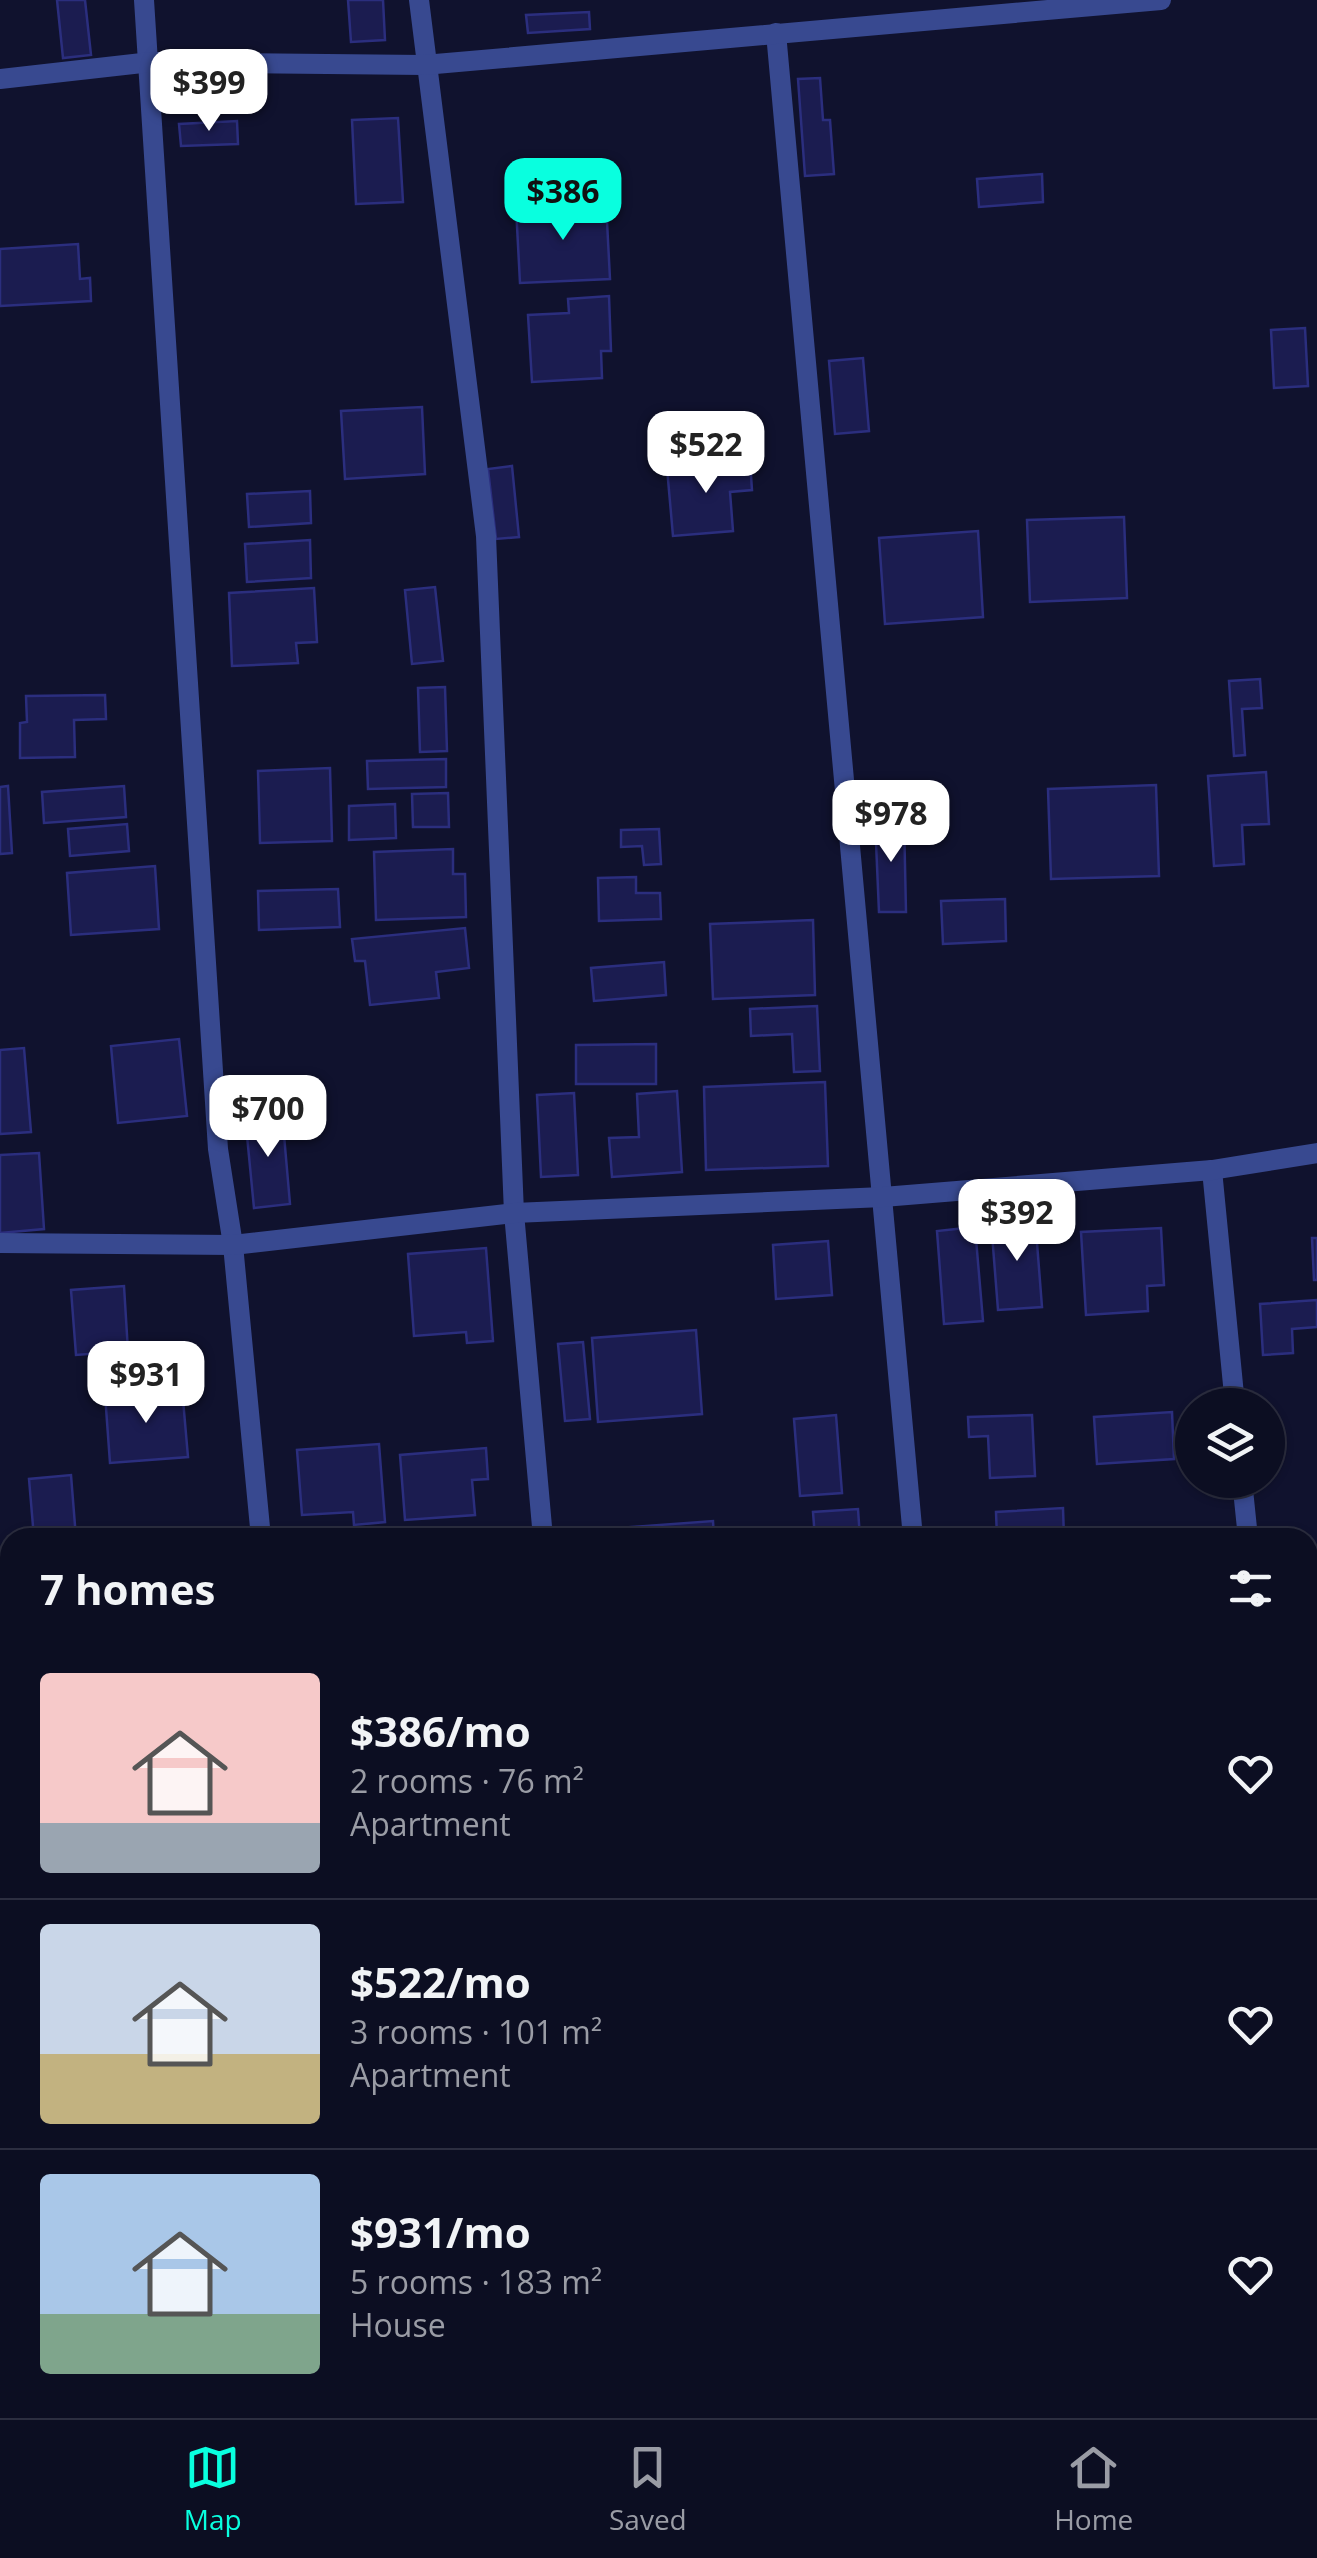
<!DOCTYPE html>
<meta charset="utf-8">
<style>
body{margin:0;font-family:"Open Sans",sans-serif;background:#15172a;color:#f1f3f6;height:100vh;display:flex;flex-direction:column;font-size:38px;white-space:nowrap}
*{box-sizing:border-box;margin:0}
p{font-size:32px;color:#9a9ca5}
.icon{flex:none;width:55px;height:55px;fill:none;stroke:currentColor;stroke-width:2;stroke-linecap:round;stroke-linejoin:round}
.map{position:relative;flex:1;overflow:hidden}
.drawer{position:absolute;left:0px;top:1528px;width:1318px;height:892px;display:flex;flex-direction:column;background:#0c0e22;border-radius:30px 30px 0 0;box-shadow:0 2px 8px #0004,0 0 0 2px #2c2e40}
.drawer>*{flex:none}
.buttons{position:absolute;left:1175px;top:1388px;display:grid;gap:20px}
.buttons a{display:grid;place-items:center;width:110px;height:110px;border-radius:50%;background:#0c0e22;box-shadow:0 2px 8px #0004,0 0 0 2px #2c2e40;font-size:50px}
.price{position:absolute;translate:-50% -85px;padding:0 22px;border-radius:20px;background:#fff;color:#222;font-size:32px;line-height:65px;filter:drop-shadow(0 2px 5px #0008)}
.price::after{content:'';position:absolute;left:50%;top:60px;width:30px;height:22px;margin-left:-15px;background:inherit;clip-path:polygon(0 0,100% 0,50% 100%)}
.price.current{background:#09ffdf;color:#111}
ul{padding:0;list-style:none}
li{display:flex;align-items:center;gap:30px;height:250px;padding:0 40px}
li+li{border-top:2px solid #2c2e40}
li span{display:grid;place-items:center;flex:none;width:280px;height:200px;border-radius:10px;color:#555}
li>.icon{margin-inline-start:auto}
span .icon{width:120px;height:120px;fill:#fffc;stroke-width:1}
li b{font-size:42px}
h2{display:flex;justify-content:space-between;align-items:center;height:120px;padding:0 40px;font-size:42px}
.tab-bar{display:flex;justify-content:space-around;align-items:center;height:140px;border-top:2px solid #2c2e40;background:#0c0e22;font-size:28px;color:#9a9ca5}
.tab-bar a{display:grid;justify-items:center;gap:5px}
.tab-bar .current{color:#09ffdf}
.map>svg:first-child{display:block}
.building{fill:#1b1c50;stroke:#2b2e7e;stroke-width:2.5}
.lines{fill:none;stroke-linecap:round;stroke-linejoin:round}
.street{stroke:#384990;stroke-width:20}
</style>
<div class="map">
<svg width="1317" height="2418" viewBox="0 0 1317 2418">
<rect width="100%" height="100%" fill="#10122e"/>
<g class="building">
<polygon points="57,0 85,0 91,55 63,58"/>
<polygon points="348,0 383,0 385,40 351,42"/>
<polygon points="589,12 590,29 528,33 526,15"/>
<polygon points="820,78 823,120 830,120 834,174 805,176 798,79"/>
<polygon points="398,118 403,202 356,204 352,120"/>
<polygon points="237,121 238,144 181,146 179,124"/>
<polygon points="1042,174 1043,202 979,207 977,179"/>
<polygon points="606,202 610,279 520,283 516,207"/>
<polygon points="78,244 80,279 90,278 91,301 0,306 0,249"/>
<polygon points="609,296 611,351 601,351 602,378 532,382 528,315 569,313 568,299"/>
<polygon points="1305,328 1308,386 1274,388 1271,330"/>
<polygon points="863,358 869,431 835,434 829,361"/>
<polygon points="422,407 425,474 345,479 341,411"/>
<polygon points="750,461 752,490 730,492 733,531 673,536 667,468"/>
<polygon points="512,466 519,537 496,539 488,469"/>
<polygon points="310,491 311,523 249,527 247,494"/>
<polygon points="1124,517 1127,598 1030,602 1027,520"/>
<polygon points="978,531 983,617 885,624 879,538"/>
<polygon points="310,540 311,578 247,582 245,544"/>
<polygon points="435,587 443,661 412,664 405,590"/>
<polygon points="314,588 317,642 296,643 298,663 232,666 229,593"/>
<polygon points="1260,679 1262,708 1242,709 1245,755 1234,756 1229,681"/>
<polygon points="445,687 447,751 420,752 418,688"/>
<polygon points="105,695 106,719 74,720 75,757 20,758 20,723 27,722 26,696"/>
<polygon points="446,759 446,787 368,789 367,761"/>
<polygon points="330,768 332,841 260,843 258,771"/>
<polygon points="1266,772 1269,824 1242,825 1244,864 1214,866 1208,776"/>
<polygon points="1156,785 1159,876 1051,879 1048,789"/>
<polygon points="8,786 12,853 0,854 0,787"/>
<polygon points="124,786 126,817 44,823 42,792"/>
<polygon points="448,793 449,827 413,827 412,794"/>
<polygon points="395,804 396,838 349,840 349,806"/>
<polygon points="904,818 906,912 879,912 875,819"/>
<polygon points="127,824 129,851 70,856 68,829"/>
<polygon points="659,829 661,864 644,865 642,846 621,847 621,830"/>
<polygon points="453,849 453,874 465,874 466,917 376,920 374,852"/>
<polygon points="155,866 159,929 71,935 67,873"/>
<polygon points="636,877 636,893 660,893 661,919 599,921 598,878"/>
<polygon points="338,889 340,927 259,930 258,891"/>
<polygon points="1005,899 1006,941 943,944 941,901"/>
<polygon points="813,920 815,995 713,999 710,924"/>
<polygon points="465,928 469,968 436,972 439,998 370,1005 365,961 355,961 352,939"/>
<polygon points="664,962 666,995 594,1001 591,968"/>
<polygon points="817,1006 820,1071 794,1072 792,1034 751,1036 750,1009"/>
<polygon points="179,1039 187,1116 118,1123 111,1046"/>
<polygon points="656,1044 656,1084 576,1084 576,1045"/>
<polygon points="24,1048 31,1132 0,1134 0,1050"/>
<polygon points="825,1082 828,1166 706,1170 704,1087"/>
<polygon points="677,1091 682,1172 612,1177 609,1138 639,1137 637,1094"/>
<polygon points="574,1093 578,1175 541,1177 537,1095"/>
<polygon points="282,1112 290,1204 254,1208 245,1115"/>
<polygon points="39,1153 44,1229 0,1233 0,1155"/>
<polygon points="1035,1217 1042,1307 998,1310 991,1221"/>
<polygon points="975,1227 983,1321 944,1324 937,1231"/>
<polygon points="1161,1228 1164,1285 1147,1286 1148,1311 1086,1315 1081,1232"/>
<polygon points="1312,1238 1317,1238 1317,1280 1314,1280"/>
<polygon points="828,1241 832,1295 776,1299 773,1245"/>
<polygon points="486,1248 493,1341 467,1343 466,1332 414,1336 408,1254"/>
<polygon points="124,1286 128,1351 76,1355 71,1290"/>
<polygon points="1317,1300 1317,1327 1292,1329 1293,1353 1263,1355 1260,1304"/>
<polygon points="696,1330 702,1414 598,1422 592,1338"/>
<polygon points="583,1342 590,1419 565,1421 558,1344"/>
<polygon points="182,1388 188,1457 110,1463 105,1394"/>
<polygon points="1172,1412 1174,1459 1097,1464 1094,1417"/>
<polygon points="836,1415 842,1493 800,1496 794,1419"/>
<polygon points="1032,1415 1035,1476 990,1478 988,1436 969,1437 968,1417"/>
<polygon points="379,1444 385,1522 354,1525 353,1512 302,1515 297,1450"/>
<polygon points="486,1448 488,1479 472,1480 475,1515 405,1520 400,1455"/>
<polygon points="71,1475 76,1538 34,1538 29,1479"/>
<polygon points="1063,1508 1064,1538 997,1538 996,1512"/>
<polygon points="858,1509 860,1538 815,1538 813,1512"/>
<polygon points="713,1521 714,1538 620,1538 619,1528"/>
<polygon points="1317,1568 1317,1645 1308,1646 1308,1569"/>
<polygon points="0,2123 10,2123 10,2193 0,2194"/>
<polygon points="63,2410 145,2410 145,2418 64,2418"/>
<polygon points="246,2410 292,2410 293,2418 223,2418 246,2417"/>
<polygon points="731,2410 731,2418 651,2418 650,2412"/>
<polygon points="1052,2410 1134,2410 1135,2418 1066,2418 1052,2415"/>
<polygon points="1194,2410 1282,2410 1283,2418 1194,2418"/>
</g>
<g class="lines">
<g class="street">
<polyline points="144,0 218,1149 233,1245 261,1538"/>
<polyline points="419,0 486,536 514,1213 543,1538"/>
<polyline points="776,33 913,1538"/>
<polyline points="0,79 151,62 424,65 1161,0"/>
<polyline points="1212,1170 1235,1405"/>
<polyline points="0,1243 233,1245 514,1213 883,1197 1212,1170 1317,1153"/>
<polyline points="1242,1480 1248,1538"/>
<polyline points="1308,2144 1317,2241"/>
<polyline points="0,2299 10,2399"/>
<polyline points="347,2410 348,2418"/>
<polyline points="623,2410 624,2418"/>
<polyline points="991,2410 992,2418"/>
</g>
</g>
</svg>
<div class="buttons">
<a><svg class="icon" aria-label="layers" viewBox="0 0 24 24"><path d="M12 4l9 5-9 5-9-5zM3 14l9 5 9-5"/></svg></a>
</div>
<b class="price" style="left:209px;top:134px">$399</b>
<b class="price current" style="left:563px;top:243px">$386</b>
<b class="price" style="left:706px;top:496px">$522</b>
<b class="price" style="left:891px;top:865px">$978</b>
<b class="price" style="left:268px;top:1160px">$700</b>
<b class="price" style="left:1017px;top:1264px">$392</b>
<b class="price" style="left:146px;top:1426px">$931</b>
<section class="drawer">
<h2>7 homes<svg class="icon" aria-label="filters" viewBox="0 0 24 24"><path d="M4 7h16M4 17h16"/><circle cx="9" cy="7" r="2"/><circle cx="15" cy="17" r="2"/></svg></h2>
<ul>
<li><span style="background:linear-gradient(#f6c9c9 75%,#9aa5b1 0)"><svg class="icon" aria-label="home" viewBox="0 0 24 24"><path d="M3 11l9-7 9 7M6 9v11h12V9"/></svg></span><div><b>$386/mo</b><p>2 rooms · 76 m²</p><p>Apartment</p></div><svg class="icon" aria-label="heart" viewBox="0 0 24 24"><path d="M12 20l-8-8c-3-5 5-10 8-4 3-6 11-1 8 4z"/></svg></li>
<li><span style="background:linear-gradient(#c9d6e8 65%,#c2b280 0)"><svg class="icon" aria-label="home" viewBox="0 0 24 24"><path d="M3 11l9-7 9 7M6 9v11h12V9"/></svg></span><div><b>$522/mo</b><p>3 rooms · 101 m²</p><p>Apartment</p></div><svg class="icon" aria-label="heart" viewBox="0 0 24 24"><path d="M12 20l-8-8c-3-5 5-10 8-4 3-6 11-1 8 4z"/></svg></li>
<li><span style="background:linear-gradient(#a9c7e8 70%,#7fa58c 0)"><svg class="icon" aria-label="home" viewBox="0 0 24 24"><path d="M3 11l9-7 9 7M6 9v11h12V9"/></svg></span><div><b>$931/mo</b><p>5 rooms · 183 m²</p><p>House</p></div><svg class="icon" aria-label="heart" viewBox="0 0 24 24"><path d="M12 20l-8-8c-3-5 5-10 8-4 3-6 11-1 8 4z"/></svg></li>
</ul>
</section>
</div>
<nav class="tab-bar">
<a class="current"><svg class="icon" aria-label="map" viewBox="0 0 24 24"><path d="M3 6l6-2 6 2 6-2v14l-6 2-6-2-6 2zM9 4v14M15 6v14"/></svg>Map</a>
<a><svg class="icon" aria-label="saved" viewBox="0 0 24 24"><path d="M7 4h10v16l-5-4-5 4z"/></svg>Saved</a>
<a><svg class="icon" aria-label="home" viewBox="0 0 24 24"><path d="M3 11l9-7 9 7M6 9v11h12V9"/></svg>Home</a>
</nav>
